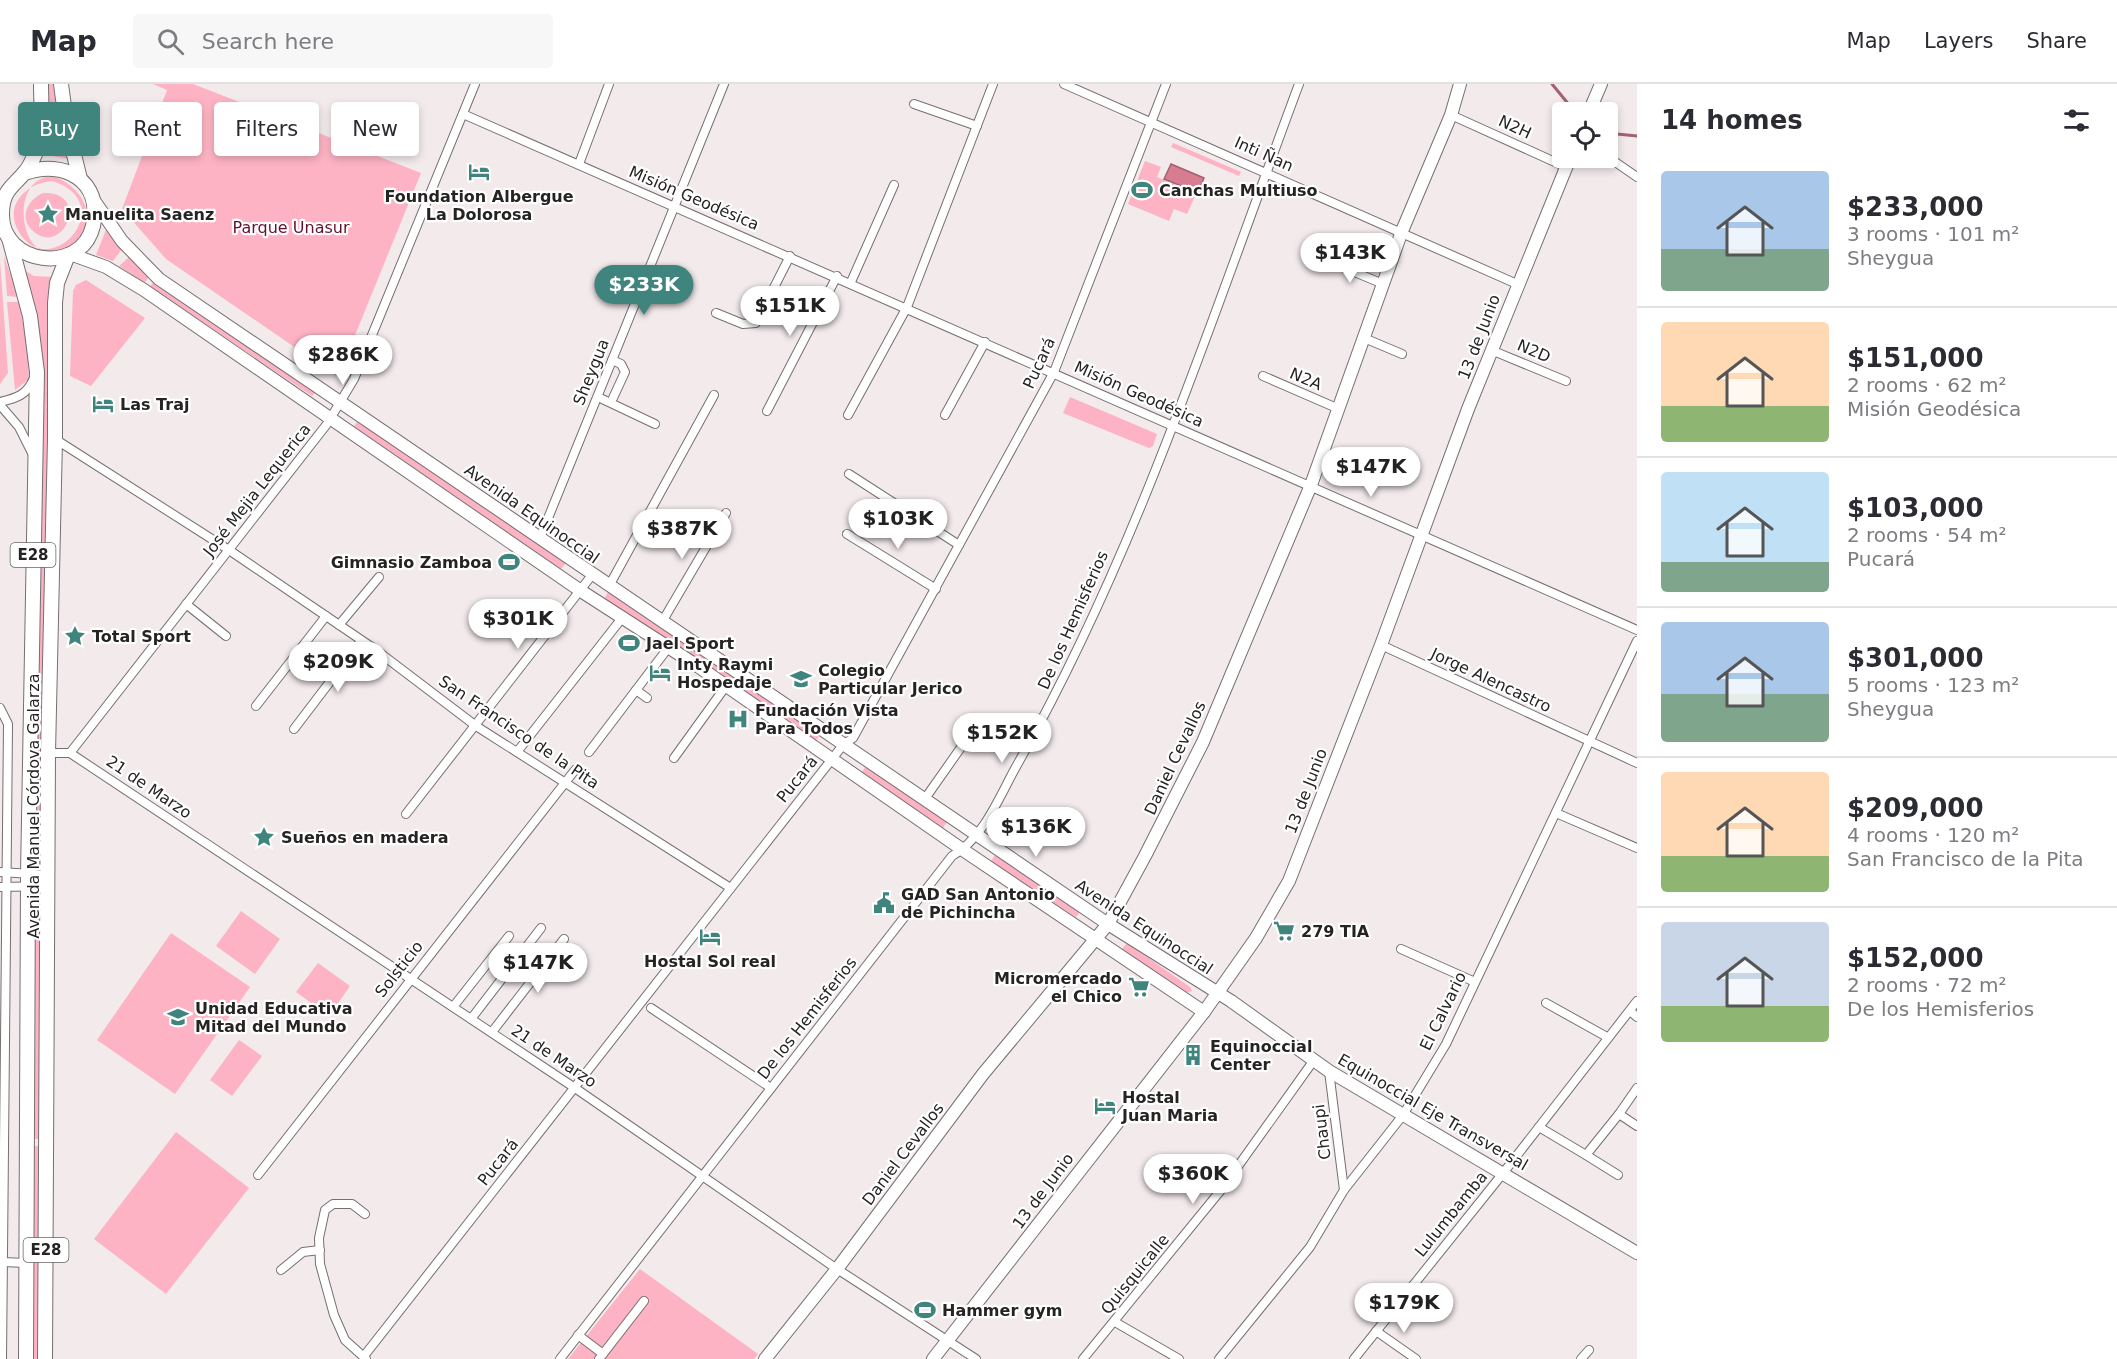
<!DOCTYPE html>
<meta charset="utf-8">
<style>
body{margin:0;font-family:"DejaVu Sans",sans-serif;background:#f7f7f7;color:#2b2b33;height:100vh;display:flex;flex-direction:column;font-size:22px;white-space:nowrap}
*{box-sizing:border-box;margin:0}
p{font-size:20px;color:#7c7c81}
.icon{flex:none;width:33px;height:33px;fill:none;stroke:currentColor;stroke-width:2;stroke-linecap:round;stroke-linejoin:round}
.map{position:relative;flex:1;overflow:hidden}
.panel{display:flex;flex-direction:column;background:#fff;width:480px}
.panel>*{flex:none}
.banner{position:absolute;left:18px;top:18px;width:570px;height:54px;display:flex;gap:12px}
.fabs{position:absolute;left:1552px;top:18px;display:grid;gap:12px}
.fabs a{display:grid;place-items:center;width:66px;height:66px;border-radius:6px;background:#fff;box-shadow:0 3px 9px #0003;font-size:30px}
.price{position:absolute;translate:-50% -51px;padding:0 14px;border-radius:21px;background:#fff;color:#222;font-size:20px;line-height:39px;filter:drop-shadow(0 2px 3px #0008)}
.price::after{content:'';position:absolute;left:50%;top:36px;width:18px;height:14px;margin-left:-9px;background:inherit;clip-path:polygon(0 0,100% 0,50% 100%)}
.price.on{background:#3f857d;color:#fff}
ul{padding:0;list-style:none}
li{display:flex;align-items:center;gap:18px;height:150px;padding:0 24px}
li+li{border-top:2px solid #e1e1e2}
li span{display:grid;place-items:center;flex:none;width:168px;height:120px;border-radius:6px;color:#555}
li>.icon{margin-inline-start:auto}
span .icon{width:72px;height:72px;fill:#fffc;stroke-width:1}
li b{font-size:26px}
h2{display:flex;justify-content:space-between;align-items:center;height:72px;padding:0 24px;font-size:26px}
.tag{padding:0 21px;border-radius:6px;background:#fff;box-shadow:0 3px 9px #0003;font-size:21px;line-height:54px}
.tag.on{background:#3f857d;color:#fff}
header{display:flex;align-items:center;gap:36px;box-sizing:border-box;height:84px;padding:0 30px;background:#fff;border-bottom:2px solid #e1e1e2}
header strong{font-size:28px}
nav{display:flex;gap:33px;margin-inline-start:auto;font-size:21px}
.search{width:420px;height:54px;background:#f7f7f7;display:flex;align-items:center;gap:15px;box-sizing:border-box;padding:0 21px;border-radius:6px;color:#7c7c81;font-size:22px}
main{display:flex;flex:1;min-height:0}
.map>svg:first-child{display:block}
.green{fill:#fdb3c3;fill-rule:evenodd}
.water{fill:#d87c92;stroke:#a36171;stroke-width:1.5}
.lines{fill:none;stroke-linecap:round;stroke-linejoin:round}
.stream{stroke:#a36171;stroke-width:3}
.street-casing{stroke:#766f70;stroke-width:10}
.secondary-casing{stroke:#766f70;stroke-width:14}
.primary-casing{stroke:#766f70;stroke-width:16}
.street{stroke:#fff;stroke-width:8}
.secondary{stroke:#fff;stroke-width:12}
.primary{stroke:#fff;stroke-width:14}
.labels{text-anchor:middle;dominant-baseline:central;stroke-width:4.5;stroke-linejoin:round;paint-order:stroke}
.shield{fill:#fff;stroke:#676565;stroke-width:1.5}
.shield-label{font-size:15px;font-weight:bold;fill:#262323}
.street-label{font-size:16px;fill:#262323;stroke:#fff}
.poi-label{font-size:16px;font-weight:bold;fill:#262323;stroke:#fff;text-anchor:start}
.park-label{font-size:16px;fill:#64112e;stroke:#fff}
</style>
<header>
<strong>Map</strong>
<div class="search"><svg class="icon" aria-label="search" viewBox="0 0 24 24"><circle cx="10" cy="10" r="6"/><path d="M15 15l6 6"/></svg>Search here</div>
<nav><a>Map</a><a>Layers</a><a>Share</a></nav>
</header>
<main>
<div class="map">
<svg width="1637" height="1275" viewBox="0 0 1637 1275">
<rect width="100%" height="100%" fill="#f3eaec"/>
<g class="green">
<polygon points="47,0 53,0 62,55 69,75 41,70"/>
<polygon points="153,0 193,0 421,89 338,293 166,175 122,125 167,6"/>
<polygon points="1173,59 1241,88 1239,92 1171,63"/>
<polygon points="1145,77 1161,83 1157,93 1196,110 1187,130 1174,125 1169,137 1128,120"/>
<path d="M 52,92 C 79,100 101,132 77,156 C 26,208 0,96 52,92 ZM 52,97 C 122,119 50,200 19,148 C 3,122 26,99 52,97 Z"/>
<path d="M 43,109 C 92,107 63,174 33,147 C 18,134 28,115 43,109 ZM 45,122 L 56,127 L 55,136 L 44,139 L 39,133 L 39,127 Z"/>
<polygon points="106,146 122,165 113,177 96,171"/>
<polygon points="4,172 18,213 7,212"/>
<polygon points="129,173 149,193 144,199 119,182"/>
<polygon points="0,176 8,289 0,300"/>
<polygon points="22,185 34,192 54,193 47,395 42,788 36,788 35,752 40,357"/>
<polygon points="86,196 145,234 91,302 70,292 73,207 76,201"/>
<polygon points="154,197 316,308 312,312 150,203"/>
<polygon points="7,218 19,218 28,265 29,295 15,306"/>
<polygon points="1070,313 1157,350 1153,362 1149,364 1063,329"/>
<polygon points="358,337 566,479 561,485 354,342"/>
<polygon points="608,508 819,652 815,658 604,515"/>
<polygon points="866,682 947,738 943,744 862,688"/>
<polygon points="995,771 1080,828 1076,833 991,777"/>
<polygon points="35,804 39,804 42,829 43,1055 33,1055"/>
<polygon points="241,827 280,855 255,890 216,862"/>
<polygon points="171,849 250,903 175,1010 97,956"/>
<polygon points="1127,859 1190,903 1192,907 1185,909 1122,865"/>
<polygon points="318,879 350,902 329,932 296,908"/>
<polygon points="239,956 262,972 232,1012 210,996"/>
<polygon points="176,1048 249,1104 166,1210 94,1155"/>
<polygon points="34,1062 43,1062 40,1275 33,1275"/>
<polygon points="640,1185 758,1270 754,1275 568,1275"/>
</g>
<polygon class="water" points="1171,80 1204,94 1198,109 1164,95"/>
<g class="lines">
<g class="stream">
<polyline points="1552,0 1575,28"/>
<polyline points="1617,50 1637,52"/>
</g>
<defs>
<g id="street">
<polyline points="1064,0 1517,200"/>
<polyline points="914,20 977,42"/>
<polyline points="463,30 1637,546"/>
<polyline points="1451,31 1566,83"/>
<polyline points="1608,73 1637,93"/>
<polyline points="579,80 609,0"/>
<polyline points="1326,176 1383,200"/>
<polyline points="851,198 894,101"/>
<polyline points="716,229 743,240 756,239 790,172"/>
<polyline points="1364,254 1402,270"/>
<polyline points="1491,266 1566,297"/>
<polyline points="612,276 621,280 625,288 613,314"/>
<polyline points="1263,292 1339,325"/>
<polyline points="598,313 655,340"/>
<path d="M 0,318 C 17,314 27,311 34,294"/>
<polyline points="0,321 19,343 34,373"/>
<polyline points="767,327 837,192"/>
<polyline points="848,331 907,223 993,0"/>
<polyline points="945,331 985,258"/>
<polyline points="55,355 229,466 376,566 476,642 729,803"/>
<polyline points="849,390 959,461"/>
<polyline points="847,450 936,505"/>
<polyline points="540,454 724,0"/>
<polyline points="609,502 714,311"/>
<polyline points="186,520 226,552"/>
<polyline points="662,538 726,429"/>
<polyline points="339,541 379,493"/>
<polyline points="1381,561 1637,679"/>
<polyline points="636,606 647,614"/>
<polyline points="256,622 326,532"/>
<polyline points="0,624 8,640 2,1275"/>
<polyline points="294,645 361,557"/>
<polyline points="517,668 622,534"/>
<polyline points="589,668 668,564"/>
<polyline points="48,669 70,669 575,1004 837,1185 976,1275"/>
<polyline points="70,669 327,340 354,295 475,0"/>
<polyline points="674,674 726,602"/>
<polyline points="924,716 981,635"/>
<polyline points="1556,729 1637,764"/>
<polyline points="406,730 592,491"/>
<polyline points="0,788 48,791"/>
<polyline points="0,803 48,802"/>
<polyline points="1401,865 1475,898"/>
<polyline points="1546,919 1607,953"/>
<polyline points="453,923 509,852"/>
<polyline points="651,924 771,1004"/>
<polyline points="1630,927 1637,933"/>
<polyline points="471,935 541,844"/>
<polyline points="492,948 564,855"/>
<polyline points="1329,987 1344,1106"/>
<polyline points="1619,1030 1637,1004"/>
<polyline points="1539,1043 1586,1071 1619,1030 1637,1042"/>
<polyline points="1586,1071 1618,1091"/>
<polyline points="258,1091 575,686"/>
<polyline points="365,1130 352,1120 333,1120 325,1126 319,1154 320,1180 334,1231 345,1256 366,1275"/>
<polyline points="3,1178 26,1179"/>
<polyline points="281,1186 303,1168 320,1166"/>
<polyline points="1115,1238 1179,1275"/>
<polyline points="1376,1247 1416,1275"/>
<polyline points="578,1251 603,1270"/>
<polyline points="364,1272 843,661 853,654 1054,288 1166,0"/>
<path d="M 560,1275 L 952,772 C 984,754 999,713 1017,681 C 1138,467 1213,230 1299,0"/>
<polyline points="599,1275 644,1217"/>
<polyline points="1083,1275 1221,1106 1314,976"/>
<polyline points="1219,1275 1310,1163 1344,1106 1403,1031 1446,960 1637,557"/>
<polyline points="1354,1275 1504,1088 1637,917"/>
<polyline points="1581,1275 1589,1266"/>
</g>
<g id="secondary">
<polyline points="1589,28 1601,0"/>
<polyline points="93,115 122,157 159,195 1108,840 1231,917 1329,987 1637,1169"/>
<polyline points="70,170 106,183 144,206 581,507 699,583 963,766 1204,928"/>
<polyline points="765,1275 837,1185 983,990 1108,840 1145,772 1203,658 1311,401 1402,147 1451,31 1460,0"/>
<polyline points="933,1275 1204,928 1256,854 1289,797 1381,561 1468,325 1570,74"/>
</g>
<g id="primary">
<polyline points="61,0 66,38 80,95"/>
<path d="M 25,89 C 64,75 103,97 93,142 C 81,192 1,181 2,130 C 2,106 13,103 25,88 C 30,83 33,74 36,68 C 44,47 41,22 41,0"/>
<polyline points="9,154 30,232 37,288 28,791 26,1275"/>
<polyline points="45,1275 48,669 55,355 55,219 57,199 68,171"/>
</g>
</defs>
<use href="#street" class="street-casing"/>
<use href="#secondary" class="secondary-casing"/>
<use href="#primary" class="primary-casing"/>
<use href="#street" class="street"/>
<use href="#secondary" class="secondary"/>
<use href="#primary" class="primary"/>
</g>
<defs>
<symbol id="hotel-bare" viewBox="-9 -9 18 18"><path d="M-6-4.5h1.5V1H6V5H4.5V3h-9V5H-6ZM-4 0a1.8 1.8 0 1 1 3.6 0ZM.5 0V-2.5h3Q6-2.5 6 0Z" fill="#3f857d" stroke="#fff" stroke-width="2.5" paint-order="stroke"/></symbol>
<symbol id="stadium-bare" viewBox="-9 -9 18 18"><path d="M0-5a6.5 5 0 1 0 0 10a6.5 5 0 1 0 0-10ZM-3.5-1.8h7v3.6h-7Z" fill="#3f857d" stroke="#fff" stroke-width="2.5" paint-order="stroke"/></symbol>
<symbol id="sight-bare" viewBox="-9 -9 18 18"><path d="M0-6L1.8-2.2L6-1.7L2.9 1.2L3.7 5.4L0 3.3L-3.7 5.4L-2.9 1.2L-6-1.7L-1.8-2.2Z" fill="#3f857d" stroke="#fff" stroke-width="2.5" paint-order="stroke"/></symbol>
<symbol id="school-bare" viewBox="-9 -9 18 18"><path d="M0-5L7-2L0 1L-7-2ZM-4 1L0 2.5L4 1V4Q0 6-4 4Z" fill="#3f857d" stroke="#fff" stroke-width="2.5" paint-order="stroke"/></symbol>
<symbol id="hospital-bare" viewBox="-9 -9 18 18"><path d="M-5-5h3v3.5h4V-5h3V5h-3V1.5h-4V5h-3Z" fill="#3f857d" stroke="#fff" stroke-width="2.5" paint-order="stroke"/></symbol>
<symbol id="civic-bare" viewBox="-9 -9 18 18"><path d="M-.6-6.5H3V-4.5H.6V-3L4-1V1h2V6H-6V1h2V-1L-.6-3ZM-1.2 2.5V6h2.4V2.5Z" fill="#3f857d" stroke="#fff" stroke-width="2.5" paint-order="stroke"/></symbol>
<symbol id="supermarket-bare" viewBox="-9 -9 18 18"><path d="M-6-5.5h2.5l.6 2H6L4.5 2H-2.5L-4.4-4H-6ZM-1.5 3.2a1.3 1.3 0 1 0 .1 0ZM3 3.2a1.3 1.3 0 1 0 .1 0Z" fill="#3f857d" stroke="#fff" stroke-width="2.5" paint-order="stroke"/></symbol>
<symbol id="university-bare" viewBox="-9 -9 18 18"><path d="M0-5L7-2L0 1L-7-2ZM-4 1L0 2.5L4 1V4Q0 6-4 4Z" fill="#3f857d" stroke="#fff" stroke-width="2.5" paint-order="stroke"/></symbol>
<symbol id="building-bare" viewBox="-9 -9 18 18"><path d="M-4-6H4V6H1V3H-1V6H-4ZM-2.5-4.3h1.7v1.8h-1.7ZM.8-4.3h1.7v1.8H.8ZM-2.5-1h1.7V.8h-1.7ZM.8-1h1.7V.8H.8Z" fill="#3f857d" stroke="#fff" stroke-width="2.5" paint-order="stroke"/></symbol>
</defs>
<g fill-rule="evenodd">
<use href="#hotel-bare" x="464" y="73" width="30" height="30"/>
<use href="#stadium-bare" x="1127" y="91" width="30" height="30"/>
<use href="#sight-bare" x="33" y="115" width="30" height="30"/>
<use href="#hotel-bare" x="88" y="305" width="30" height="30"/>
<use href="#stadium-bare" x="494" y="463" width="30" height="30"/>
<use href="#sight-bare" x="60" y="537" width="30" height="30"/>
<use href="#stadium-bare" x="614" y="544" width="30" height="30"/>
<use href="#hotel-bare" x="645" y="574" width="30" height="30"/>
<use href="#school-bare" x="786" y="580" width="30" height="30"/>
<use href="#hospital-bare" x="723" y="620" width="30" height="30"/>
<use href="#sight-bare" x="249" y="738" width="30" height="30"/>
<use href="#civic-bare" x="869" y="804" width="30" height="30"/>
<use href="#supermarket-bare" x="1269" y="832" width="30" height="30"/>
<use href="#hotel-bare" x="695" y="838" width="30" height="30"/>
<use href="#supermarket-bare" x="1124" y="888" width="30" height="30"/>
<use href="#university-bare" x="163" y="918" width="30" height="30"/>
<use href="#building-bare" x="1178" y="956" width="30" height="30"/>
<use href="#hotel-bare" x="1090" y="1007" width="30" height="30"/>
<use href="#stadium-bare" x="910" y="1211" width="30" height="30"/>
</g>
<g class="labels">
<g class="shield">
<rect x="10.5" y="459" width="45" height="24" rx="4.5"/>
<rect x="23.5" y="1154" width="45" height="24" rx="4.5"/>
</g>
<g class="shield-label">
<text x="33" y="471">E28</text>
<text x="46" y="1166">E28</text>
</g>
<g class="street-label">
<text transform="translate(1515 43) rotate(25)">N2H</text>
<text transform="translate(1264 70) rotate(24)">Inti Ñan</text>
<text transform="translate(694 114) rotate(23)">Misión Geodésica</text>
<text transform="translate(1479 253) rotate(-69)">13 de Junio</text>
<text transform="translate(1534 267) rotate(23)">N2D</text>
<text transform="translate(1039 279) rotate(-65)">Pucará</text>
<text transform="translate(591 288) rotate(-68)">Sheygua</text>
<text transform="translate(1306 295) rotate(23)">N2A</text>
<text transform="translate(1139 310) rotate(24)">Misión Geodésica</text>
<text transform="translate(257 406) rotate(-52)">José Mejia Lequerica</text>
<text transform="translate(532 430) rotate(35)">Avenida Equinoccial</text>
<text transform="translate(1073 536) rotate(-66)">De los Hemisferios</text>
<text transform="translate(1491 596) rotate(25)">Jorge Alencastro</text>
<text transform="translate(519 648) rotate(34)">San Francisco de la Pita</text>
<text transform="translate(1175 674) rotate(-65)">Daniel Cevallos</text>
<text transform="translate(797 695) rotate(-51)">Pucará</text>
<text transform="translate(149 703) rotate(34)">21 de Marzo</text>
<text transform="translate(1306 707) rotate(-69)">13 de Junio</text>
<text transform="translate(33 722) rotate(-90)">Avenida Manuel Córdova Galarza</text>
<text transform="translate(1144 843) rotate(33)">Avenida Equinoccial</text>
<text transform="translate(399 885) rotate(-52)">Solsticio</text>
<text transform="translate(1443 927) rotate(-64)">El Calvario</text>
<text transform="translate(807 934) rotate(-52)">De los Hemisferios</text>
<text transform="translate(554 972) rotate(34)">21 de Marzo</text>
<text transform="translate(1433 1028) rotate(30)">Equinoccial Eje Transversal</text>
<text transform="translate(1322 1048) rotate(-97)">Chaupi</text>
<text transform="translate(903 1070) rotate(-53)">Daniel Cevallos</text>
<text transform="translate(498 1078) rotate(-52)">Pucará</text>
<text transform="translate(1043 1107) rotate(-53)">13 de Junio</text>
<text transform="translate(1451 1130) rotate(-51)">Lulumbamba</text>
<text transform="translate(1135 1190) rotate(-51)">Quisquicalle</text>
</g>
<g class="poi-label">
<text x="1159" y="106">Canchas Multiuso</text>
<text x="479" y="112" text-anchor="middle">Foundation Albergue<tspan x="479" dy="18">La Dolorosa</tspan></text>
<text x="65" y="130">Manuelita Saenz</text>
<text x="120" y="320">Las Traj</text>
<text x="492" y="478" text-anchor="end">Gimnasio Zamboa</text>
<text x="92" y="552">Total Sport</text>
<text x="646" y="559">Jael Sport</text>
<text x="677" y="580">Inty Raymi<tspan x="677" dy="18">Hospedaje</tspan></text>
<text x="818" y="586">Colegio<tspan x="818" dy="18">Particular Jerico</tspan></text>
<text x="755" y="626">Fundación Vista<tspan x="755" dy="18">Para Todos</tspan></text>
<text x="281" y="753">Sueños en madera</text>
<text x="901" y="810">GAD San Antonio<tspan x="901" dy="18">de Pichincha</tspan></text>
<text x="1301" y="847">279 TIA</text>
<text x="710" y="877" text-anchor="middle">Hostal Sol real</text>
<text x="1122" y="894" text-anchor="end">Micromercado<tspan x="1122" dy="18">el Chico</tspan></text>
<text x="195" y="924">Unidad Educativa<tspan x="195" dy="18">Mitad del Mundo</tspan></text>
<text x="1210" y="962">Equinoccial<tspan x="1210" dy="18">Center</tspan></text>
<text x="1122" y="1013">Hostal<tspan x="1122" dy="18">Juan Maria</tspan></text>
<text x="942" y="1226">Hammer gym</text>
</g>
<g class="park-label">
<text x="291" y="143">Parque Unasur</text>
</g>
</g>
</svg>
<div class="fabs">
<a><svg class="icon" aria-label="locate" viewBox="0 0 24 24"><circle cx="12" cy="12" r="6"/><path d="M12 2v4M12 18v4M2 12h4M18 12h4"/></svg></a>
</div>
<b class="price" style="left:1350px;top:200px">$143K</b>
<b class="price on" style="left:644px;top:232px">$233K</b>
<b class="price" style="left:790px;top:253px">$151K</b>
<b class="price" style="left:343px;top:302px">$286K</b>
<b class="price" style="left:1371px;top:414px">$147K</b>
<b class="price" style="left:898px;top:466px">$103K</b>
<b class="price" style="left:682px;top:476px">$387K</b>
<b class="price" style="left:518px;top:566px">$301K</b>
<b class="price" style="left:338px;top:609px">$209K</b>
<b class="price" style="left:1002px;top:680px">$152K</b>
<b class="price" style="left:1036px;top:774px">$136K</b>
<b class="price" style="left:538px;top:910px">$147K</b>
<b class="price" style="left:1193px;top:1121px">$360K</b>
<b class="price" style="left:1404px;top:1250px">$179K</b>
<div class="banner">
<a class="tag on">Buy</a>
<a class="tag">Rent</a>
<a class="tag">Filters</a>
<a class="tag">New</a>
</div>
</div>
<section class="panel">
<h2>14 homes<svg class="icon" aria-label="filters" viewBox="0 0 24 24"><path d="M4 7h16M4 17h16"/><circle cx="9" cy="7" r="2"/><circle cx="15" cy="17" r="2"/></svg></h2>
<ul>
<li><span style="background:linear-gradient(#a9c7e8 65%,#7fa58c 0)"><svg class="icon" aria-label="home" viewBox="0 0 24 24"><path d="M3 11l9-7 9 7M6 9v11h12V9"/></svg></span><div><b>$233,000</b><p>3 rooms · 101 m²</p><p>Sheygua</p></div></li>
<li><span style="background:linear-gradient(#ffd9b3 70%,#8fb573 0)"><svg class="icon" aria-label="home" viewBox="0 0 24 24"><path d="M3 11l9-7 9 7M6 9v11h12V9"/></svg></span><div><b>$151,000</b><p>2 rooms · 62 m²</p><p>Misión Geodésica</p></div></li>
<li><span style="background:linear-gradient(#bfe0f5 75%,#7fa58c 0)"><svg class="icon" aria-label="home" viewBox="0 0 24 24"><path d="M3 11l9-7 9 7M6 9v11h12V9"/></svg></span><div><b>$103,000</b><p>2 rooms · 54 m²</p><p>Pucará</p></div></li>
<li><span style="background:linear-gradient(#a9c7e8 60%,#7fa58c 0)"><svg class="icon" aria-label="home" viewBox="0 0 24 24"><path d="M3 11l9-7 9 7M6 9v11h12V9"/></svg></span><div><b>$301,000</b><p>5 rooms · 123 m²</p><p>Sheygua</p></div></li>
<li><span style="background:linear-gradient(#ffd9b3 70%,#8fb573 0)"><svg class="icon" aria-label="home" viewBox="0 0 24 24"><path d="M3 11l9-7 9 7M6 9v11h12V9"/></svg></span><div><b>$209,000</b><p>4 rooms · 120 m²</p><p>San Francisco de la Pita</p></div></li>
<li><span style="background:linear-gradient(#c9d6e8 70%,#8fb573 0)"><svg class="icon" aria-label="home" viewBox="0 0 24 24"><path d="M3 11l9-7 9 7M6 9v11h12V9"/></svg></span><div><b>$152,000</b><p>2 rooms · 72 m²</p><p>De los Hemisferios</p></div></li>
</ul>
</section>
</main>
